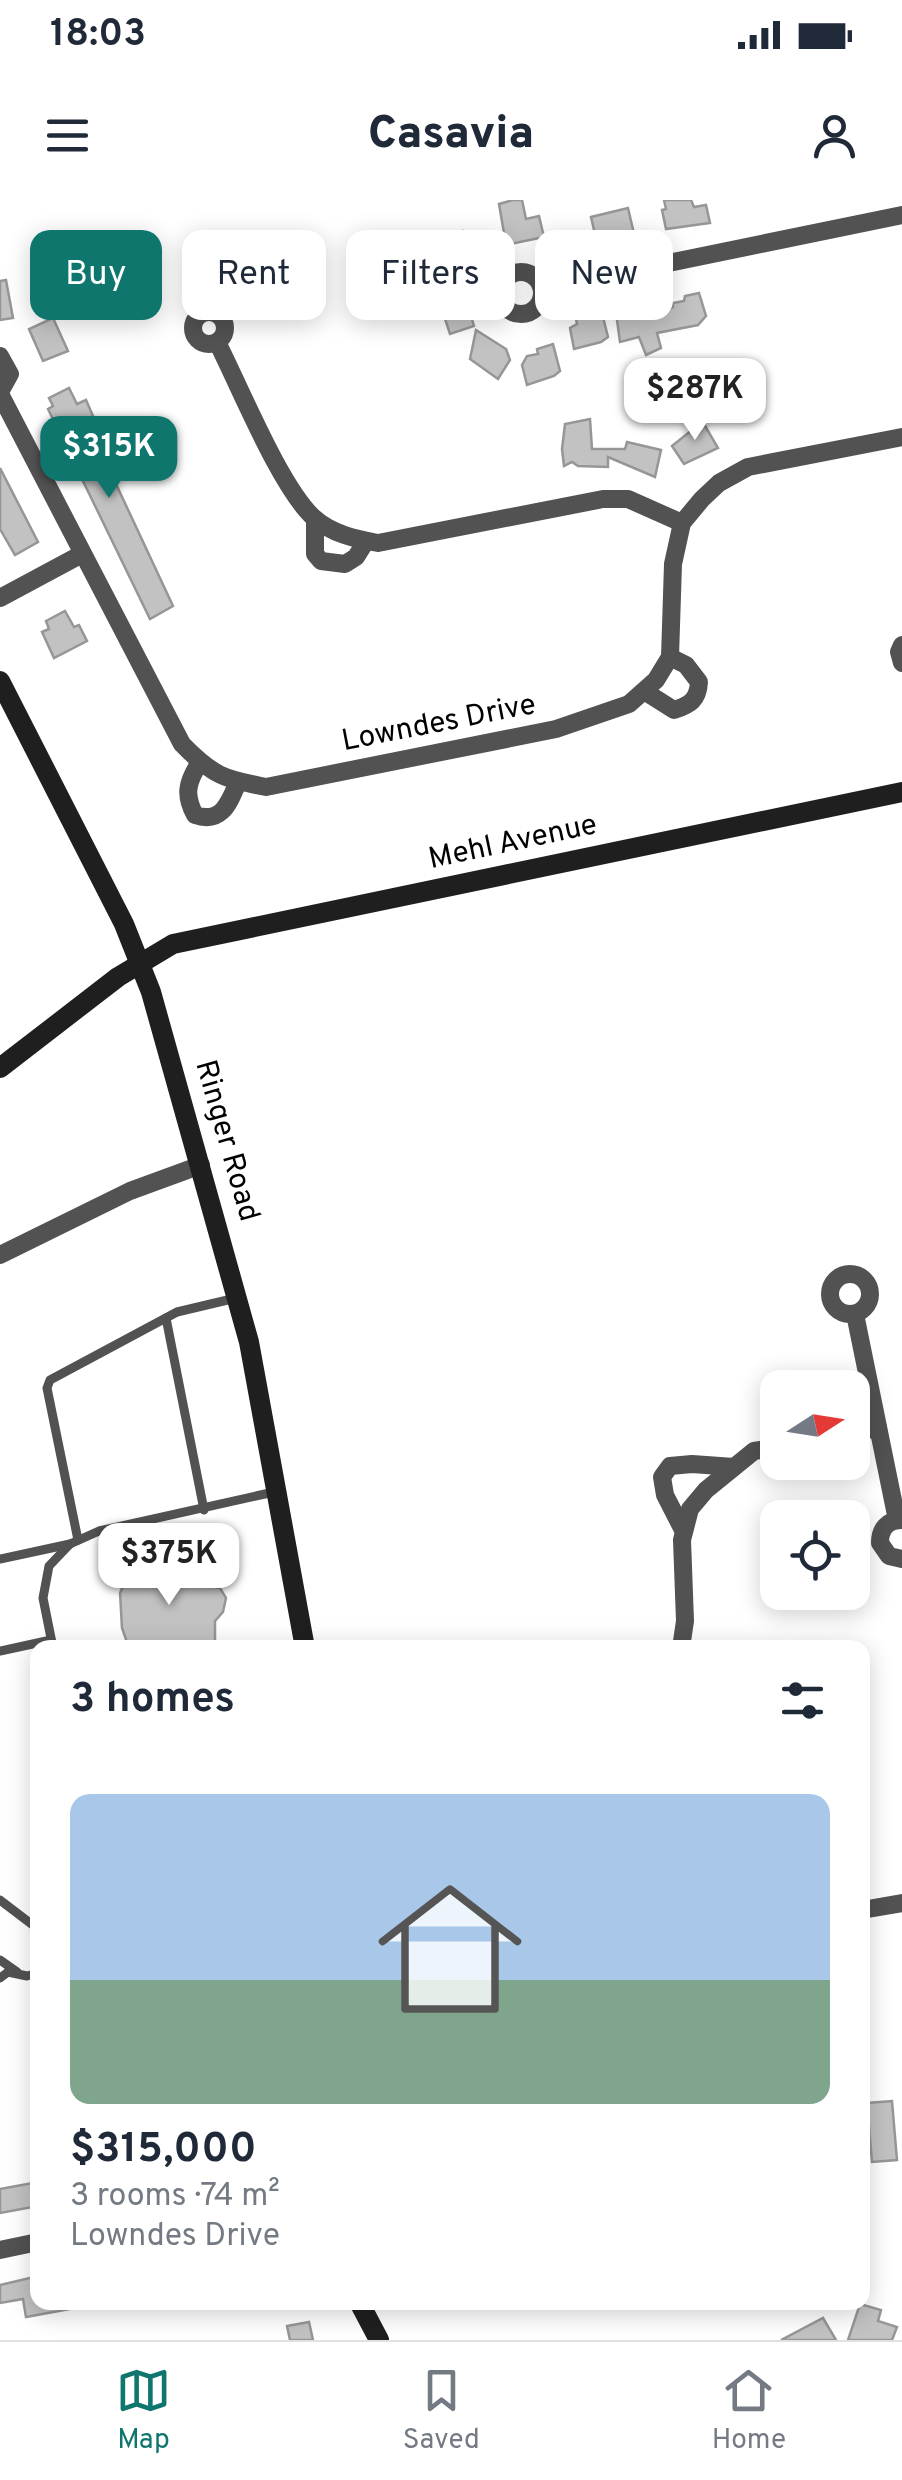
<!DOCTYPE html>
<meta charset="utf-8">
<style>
body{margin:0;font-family:Overpass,sans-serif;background:#f2f2f3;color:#1f2937;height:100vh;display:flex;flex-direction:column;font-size:38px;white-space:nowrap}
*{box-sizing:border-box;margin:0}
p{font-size:32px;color:#747a83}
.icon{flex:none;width:55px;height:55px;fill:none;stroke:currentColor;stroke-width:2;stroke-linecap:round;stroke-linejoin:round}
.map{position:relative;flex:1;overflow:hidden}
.drawer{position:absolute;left:30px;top:1440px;width:840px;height:670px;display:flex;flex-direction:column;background:#fff;border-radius:20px;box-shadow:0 5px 25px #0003}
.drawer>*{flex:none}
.guide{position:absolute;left:30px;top:30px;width:842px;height:90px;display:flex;gap:20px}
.needle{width:65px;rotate:78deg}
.tools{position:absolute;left:760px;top:1170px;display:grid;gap:20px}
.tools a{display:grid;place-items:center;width:110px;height:110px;border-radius:20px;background:#fff;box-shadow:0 5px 25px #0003;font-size:50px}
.price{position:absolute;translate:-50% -85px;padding:0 22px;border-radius:20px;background:#fff;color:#222;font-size:32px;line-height:65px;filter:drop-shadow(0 2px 5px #0008)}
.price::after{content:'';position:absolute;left:50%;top:60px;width:30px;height:22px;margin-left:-15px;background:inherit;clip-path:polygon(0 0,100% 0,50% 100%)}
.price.selected{background:#0f766e;color:#fff}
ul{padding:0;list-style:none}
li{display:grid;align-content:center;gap:20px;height:530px;padding:0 40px}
li span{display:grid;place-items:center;height:310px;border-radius:20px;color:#555}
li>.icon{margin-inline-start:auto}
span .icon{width:180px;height:180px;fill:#fffc;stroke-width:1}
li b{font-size:42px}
h2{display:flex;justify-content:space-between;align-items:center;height:120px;padding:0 40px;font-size:42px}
.chip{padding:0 35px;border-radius:20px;background:#fff;box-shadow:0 5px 25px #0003;font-size:35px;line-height:90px}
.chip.selected{background:#0f766e;color:#fff}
.status{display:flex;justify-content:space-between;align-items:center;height:70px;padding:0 50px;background:#fff;direction:ltr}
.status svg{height:28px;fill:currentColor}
header{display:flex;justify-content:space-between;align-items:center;height:130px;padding:0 40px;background:#fff;font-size:45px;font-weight:800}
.tabs{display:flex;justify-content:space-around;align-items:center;height:140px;border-top:2px solid #e0e1e3;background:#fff;font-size:28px;color:#747a83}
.tabs a{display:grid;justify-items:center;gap:5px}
.tabs .selected{color:#0f766e}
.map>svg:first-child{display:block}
.building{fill:#c2c2c2;stroke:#969696;stroke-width:2.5}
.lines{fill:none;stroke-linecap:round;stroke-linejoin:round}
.lane{stroke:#525252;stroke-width:9}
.street{stroke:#525252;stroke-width:18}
.secondary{stroke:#1f1f1f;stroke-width:20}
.labels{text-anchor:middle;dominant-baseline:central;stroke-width:8;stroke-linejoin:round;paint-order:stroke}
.street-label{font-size:30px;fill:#000;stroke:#fff}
</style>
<div class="status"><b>18:03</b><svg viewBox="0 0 49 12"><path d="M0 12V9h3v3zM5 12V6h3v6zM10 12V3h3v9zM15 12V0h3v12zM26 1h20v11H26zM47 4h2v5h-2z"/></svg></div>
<header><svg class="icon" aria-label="menu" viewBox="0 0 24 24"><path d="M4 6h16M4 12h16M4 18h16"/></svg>Casavia<svg class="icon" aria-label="person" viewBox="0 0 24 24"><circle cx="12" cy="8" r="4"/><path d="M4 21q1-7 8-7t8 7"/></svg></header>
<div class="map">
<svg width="902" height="2140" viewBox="0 0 902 2140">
<rect width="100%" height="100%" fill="#fff"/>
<g class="building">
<polygon points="513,0 522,0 526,19 539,16 544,37 506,45 499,4"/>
<polygon points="664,0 691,0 694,7 706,5 710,23 666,29 662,10 666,9"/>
<polygon points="628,8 635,38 618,42 618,37 596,39 591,17"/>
<polygon points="464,32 482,51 466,70"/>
<polygon points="6,80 13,118 0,120 0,81"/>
<polygon points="459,93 466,100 474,126 450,134 438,98"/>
<polygon points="699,93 706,116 698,125 657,133 661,148 646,155 639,137 620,142 617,120 636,105 649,102 653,118 673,107 673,103 684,101 685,96"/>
<polygon points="602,113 608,137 601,142 574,149 570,128 577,124 576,119"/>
<polygon points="53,118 68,151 43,161 29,129"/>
<polygon points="476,130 506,149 510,160 498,179 470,159"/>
<polygon points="553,144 560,171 554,176 527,185 522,165 527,156 538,154 537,149"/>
<polygon points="69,188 77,204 86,200 93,216 81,223 101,259 109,253 114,266 109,269 173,406 150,419 48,209 53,206 49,198"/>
<polygon points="698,214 718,248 684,264 672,246 692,230"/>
<polygon points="590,219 592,249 625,249 627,242 661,250 655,277 608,257 608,267 578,266 572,262 564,266 562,249 565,224"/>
<polygon points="0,268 38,342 15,355 0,329"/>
<polygon points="65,411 74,427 79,425 87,441 54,458 42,432 49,429 46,421"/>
<polygon points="173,1356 202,1384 220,1388 226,1398 223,1412 215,1421 215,1448 129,1448 122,1428 120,1393 135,1359 158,1370"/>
<polygon points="892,1901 897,1960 872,1962 867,1903"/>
<polygon points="38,1982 38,2006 0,2013 0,1989"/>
<polygon points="38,2076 38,2102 69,2102 70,2109 26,2117 23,2099 0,2103 0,2085"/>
<polygon points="860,2104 881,2110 878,2121 897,2127 892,2140 848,2140"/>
<polygon points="823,2118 836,2140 781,2140"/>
<polygon points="309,2122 313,2140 290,2140 287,2126"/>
</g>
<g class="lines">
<g class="lane">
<polyline points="166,1118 204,1310"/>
<polyline points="78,1340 47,1188 50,1180 177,1112 236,1098"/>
<polyline points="0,1359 70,1344"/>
<polyline points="53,1448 43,1398 49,1366 70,1344 99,1331 274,1292"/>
<polyline points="0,1451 51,1440"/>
<polyline points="0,1700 38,1729"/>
<polyline points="0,1760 17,1772"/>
<polyline points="0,1778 8,1772 27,1776 38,1773"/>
</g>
<g class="street">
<circle cx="521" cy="93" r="21"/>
<polyline points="542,89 902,15"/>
<circle cx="209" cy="128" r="16"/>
<path d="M 217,142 C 240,187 280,287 314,318 C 332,334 356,339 378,343 L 603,299 L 628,299 L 682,323"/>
<polyline points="0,156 10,174 0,192"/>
<path d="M 0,194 L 182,544 C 213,576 224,579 266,587 L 556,529 L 629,504 L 656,480 L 670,457 L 673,364 L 682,323 L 702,299 L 719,283 L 748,267 L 902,237"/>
<polyline points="315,319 315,354 321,361 345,364 356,357 366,341"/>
<polyline points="0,398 82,354"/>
<polyline points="902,445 899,452 902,463"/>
<path d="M 644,491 L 674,510 C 690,505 698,500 699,482 L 686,465 L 670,457"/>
<path d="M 200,562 C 187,582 184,595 195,615 C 222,624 229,603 238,582"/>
<polyline points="0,1055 130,991 201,965"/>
<circle cx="850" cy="1094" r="20"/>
<polyline points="855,1114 897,1320"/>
<polyline points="852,1233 878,1228"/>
<path d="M 902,1320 C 887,1320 880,1329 880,1343 L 889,1356 L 902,1359"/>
<polyline points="683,1330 665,1295 662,1277 670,1266 692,1264 734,1267"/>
<polyline points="681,1448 685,1421 682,1340 690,1309 706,1290 754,1251 778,1247"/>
<polyline points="862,1710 902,1703"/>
<polyline points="0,2050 38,2042"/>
</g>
<g class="secondary">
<polyline points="0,481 124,724 151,792 249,1142 305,1448"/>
<polyline points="0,868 118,777 173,744 902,592"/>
<polyline points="359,2102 379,2140"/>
</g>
</g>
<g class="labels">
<g class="street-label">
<text transform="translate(439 524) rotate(-11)">Lowndes Drive</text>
<text transform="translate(513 643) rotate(-12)">Mehl Avenue</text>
<text transform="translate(226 941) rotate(74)">Ringer Road</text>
</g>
</g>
</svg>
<div class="tools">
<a><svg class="needle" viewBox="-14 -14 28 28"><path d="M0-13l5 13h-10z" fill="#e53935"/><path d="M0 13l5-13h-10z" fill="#747a83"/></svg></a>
<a><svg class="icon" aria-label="locate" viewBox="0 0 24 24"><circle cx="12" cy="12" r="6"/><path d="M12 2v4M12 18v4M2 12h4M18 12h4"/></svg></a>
</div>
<b class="price" style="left:695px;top:243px">$287K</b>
<b class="price selected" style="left:109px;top:301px">$315K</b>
<b class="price" style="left:169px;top:1408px">$375K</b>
<div class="guide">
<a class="chip selected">Buy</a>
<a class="chip">Rent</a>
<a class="chip">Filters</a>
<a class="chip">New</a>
</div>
<section class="drawer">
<h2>3 homes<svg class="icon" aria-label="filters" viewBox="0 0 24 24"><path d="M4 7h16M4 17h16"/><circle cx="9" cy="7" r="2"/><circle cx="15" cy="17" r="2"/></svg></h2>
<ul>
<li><span style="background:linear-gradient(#a9c7e8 60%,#7fa58c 0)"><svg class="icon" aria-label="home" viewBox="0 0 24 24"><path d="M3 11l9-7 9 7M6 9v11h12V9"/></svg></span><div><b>$315,000</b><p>3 rooms · 74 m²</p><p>Lowndes Drive</p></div></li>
</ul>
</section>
</div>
<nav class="tabs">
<a class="selected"><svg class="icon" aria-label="map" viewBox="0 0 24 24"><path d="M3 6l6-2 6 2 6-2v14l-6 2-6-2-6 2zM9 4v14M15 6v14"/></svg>Map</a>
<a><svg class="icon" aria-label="saved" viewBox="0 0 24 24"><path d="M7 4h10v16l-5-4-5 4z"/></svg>Saved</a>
<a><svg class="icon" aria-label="home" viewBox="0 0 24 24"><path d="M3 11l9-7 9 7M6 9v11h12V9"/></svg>Home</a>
</nav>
